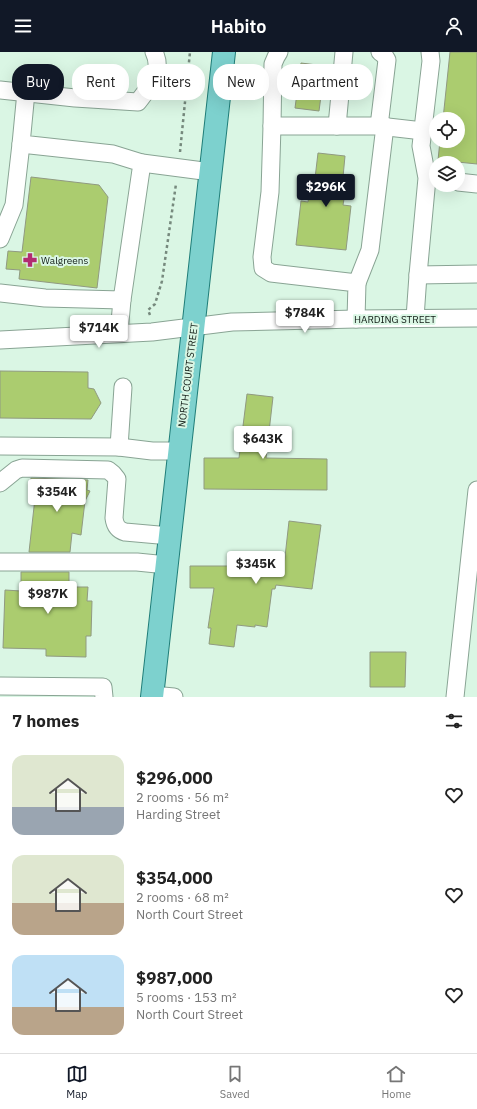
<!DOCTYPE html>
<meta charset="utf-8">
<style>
body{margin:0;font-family:"IBM Plex Sans",sans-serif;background:#f2f2f2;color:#222;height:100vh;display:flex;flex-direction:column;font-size:15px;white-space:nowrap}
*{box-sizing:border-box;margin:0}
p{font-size:13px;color:#767676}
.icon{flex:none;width:22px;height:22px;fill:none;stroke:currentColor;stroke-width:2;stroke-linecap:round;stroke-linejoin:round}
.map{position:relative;height:645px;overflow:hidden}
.side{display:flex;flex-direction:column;background:#fff;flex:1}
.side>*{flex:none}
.guide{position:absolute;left:12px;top:12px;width:453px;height:36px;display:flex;gap:8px}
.tools{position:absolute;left:429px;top:60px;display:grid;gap:8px}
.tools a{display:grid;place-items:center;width:36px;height:36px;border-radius:50%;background:#fff;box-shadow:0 4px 16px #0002;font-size:20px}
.price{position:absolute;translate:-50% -34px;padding:0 9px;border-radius:4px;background:#fff;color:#222;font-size:13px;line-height:26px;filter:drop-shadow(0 1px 2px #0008)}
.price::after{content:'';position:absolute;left:50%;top:24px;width:12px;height:9px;margin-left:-6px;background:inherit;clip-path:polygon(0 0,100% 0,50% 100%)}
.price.on{background:#111827;color:#fff}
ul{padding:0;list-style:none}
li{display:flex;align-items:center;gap:12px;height:100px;padding:0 12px}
li span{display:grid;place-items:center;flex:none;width:112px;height:80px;border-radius:12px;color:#555}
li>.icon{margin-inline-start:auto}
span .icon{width:48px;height:48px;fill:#fffc;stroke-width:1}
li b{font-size:17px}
h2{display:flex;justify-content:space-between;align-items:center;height:48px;padding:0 12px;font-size:17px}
.chip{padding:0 14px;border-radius:16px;background:#fff;box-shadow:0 4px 16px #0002;font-size:14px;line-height:36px}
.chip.on{background:#111827;color:#fff}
header{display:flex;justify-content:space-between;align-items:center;height:52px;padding:0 12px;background:#111827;color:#fff;font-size:18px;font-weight:600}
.dock{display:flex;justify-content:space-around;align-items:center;height:56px;border-top:1px solid #e0e0e0;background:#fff;font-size:11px;color:#767676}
.dock a{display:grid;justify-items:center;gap:2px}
.dock .on{color:#111827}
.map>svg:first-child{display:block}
.building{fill:#abcc6f;stroke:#909a81}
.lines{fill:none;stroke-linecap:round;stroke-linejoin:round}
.minor-casing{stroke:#89a494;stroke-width:19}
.major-casing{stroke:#1f7d78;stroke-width:24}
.path{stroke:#76897d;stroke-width:2.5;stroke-dasharray:3 3;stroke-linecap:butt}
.minor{stroke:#fff;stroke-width:17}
.major{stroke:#7dd1ce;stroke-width:22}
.labels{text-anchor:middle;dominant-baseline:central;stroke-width:4;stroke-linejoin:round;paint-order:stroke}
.poi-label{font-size:10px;fill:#101a14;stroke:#daf6e4;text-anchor:start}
.street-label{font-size:10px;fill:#101a14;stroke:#daf6e4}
</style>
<header><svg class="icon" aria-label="menu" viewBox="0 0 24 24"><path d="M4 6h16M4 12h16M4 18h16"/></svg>Habito<svg class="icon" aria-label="person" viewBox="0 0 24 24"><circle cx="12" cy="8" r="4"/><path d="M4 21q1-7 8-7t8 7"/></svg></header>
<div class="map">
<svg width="477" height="645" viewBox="0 0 477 645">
<rect width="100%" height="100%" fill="#daf6e4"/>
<g class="building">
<polygon points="450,0 477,0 477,112 438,108 440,89 458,89 458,67 443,67"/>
<polygon points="301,11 325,14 319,59 295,56 297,41 289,41 291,24 299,25"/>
<polygon points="318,101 345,104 341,146 344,147 343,153 351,154 346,198 296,193 301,149 308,150 309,143 313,143"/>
<polygon points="31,125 99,133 108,145 97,236 19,227 20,218 6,217 8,199 22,200"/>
<polygon points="0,319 88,320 88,336 94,337 101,351 91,367 0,366"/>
<polygon points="247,342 273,345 266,406 327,407 327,438 204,437 204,406 239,406"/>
<polygon points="31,426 88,428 87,438 90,439 85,449 81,483 72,481 70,500 29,500 35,446 29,446"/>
<polygon points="289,469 321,473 312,537 276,533 275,537 272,537 267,575 255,573 255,575 237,573 234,595 209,592 211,576 208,576 214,536 190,536 190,514 284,514"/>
<polygon points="21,520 69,520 69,535 88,535 87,549 92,549 91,584 86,584 86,605 46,604 46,597 3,596 5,538 21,539"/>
<polygon points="370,600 406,600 405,635 370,635"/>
</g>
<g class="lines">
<defs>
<g id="minor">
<path d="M 0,38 L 75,46 L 138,50 C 149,35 164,20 154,0"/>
<polyline points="272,74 273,12 276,5 279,0"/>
<polyline points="337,74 344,0"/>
<polyline points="379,74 387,8 384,3 380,0"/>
<polyline points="142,111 211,120"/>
<polyline points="458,130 477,132"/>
<polyline points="0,187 14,153 21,92"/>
<polyline points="418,223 477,222"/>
<polyline points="357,231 370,198 385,74"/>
<polyline points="0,241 45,246 122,248 142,111 113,102 21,92 26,40"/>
<polyline points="415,266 418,223 427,126 421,94 431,9 430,0"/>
<polyline points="356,267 357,231 271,221 263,216 262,205 270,140 272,74 379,74 423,79"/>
<polyline points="119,281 122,248"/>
<polyline points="0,288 152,280 232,270 356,267 477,266"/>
<polyline points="0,394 119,395 152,399 179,399"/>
<polyline points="119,395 123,335"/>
<path d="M 0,431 L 16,418 L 22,416 L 108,418 L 113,422 L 117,427 L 114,466 C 115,474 118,478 125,480 L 170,484"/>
<polyline points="0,510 137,510 167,513"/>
<polyline points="0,634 103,635 104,645"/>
<polyline points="152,643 174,645"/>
<polyline points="455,645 477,438"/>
</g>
<polyline id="major" points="152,645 224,0"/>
</defs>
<use href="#minor" class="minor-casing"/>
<use href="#major" class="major-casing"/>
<g class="path">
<polyline points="180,100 190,0"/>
<polyline points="150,263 148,258 155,252 162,229 176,132"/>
</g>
<use href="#minor" class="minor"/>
<use href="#major" class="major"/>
</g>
<defs>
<symbol id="pharmacy-bare" viewBox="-9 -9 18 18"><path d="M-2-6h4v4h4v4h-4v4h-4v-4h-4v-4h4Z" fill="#b22c70" stroke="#daf6e4" stroke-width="2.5" paint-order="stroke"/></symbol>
</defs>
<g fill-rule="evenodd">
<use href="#pharmacy-bare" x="20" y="198" width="20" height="20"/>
</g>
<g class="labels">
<g class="poi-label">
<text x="41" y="208">Walgreens</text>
</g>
<g class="street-label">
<text x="395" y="267">HARDING STREET</text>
<text transform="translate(188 323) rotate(-83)">NORTH COURT STREET</text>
</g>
</g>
</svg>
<div class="tools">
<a><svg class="icon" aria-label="locate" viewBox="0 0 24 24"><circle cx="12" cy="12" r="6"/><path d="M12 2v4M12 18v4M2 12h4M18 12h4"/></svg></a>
<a><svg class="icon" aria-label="layers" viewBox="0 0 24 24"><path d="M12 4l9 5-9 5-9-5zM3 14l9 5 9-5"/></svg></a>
</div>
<b class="price on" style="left:326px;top:156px">$296K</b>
<b class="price" style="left:305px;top:282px">$784K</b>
<b class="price" style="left:99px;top:297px">$714K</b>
<b class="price" style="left:263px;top:408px">$643K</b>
<b class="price" style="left:57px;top:461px">$354K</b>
<b class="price" style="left:256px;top:533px">$345K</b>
<b class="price" style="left:48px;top:563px">$987K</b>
<div class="guide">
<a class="chip on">Buy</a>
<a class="chip">Rent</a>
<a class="chip">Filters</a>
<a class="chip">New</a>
<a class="chip">Apartment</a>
</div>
</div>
<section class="side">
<h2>7 homes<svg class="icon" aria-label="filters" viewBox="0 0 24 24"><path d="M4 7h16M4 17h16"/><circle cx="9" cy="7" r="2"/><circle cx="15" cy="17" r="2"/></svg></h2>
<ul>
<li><span style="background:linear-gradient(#dfe7d0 65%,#9aa5b1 0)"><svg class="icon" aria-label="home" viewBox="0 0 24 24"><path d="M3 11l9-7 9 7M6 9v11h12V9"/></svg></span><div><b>$296,000</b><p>2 rooms · 56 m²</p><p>Harding Street</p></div><svg class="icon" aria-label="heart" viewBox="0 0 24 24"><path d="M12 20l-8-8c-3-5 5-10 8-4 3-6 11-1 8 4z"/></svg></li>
<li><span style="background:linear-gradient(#dfe7d0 60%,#b9a48a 0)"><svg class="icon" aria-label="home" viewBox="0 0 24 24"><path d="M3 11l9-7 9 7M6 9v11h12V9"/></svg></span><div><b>$354,000</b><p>2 rooms · 68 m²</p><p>North Court Street</p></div><svg class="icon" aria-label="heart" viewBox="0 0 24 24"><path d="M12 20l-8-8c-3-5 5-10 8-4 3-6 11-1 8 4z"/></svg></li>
<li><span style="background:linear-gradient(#bfe0f5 65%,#b9a48a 0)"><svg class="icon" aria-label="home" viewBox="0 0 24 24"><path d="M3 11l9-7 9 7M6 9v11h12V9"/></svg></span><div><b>$987,000</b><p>5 rooms · 153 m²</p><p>North Court Street</p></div><svg class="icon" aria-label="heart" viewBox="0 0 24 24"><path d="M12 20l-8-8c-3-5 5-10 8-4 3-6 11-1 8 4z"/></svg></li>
</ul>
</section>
<nav class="dock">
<a class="on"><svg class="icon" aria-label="map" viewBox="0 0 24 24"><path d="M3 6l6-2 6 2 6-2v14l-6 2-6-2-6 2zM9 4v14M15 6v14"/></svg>Map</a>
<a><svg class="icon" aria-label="saved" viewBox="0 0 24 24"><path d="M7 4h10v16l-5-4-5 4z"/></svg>Saved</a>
<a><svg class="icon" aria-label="home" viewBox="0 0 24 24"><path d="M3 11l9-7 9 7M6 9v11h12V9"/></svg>Home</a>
</nav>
